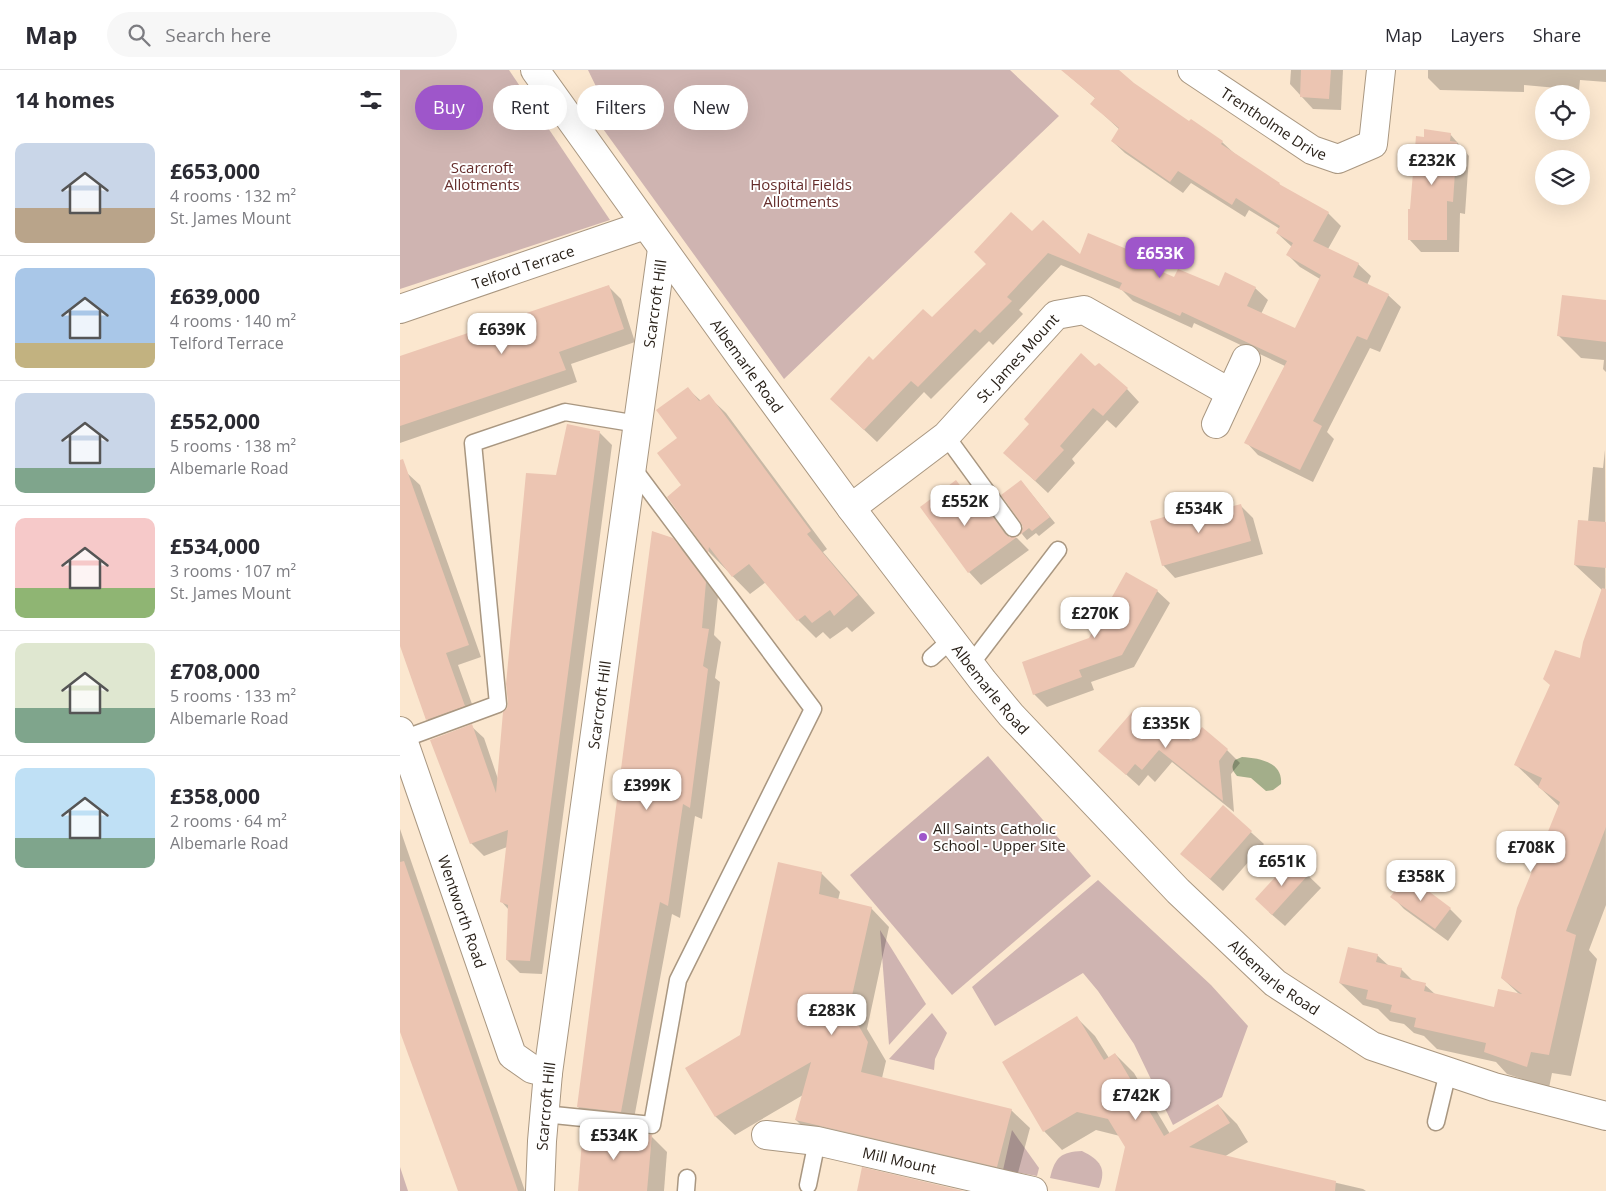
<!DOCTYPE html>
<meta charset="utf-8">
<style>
body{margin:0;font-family:"Open Sans",sans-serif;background:#f7f7f7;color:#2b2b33;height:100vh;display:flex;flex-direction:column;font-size:19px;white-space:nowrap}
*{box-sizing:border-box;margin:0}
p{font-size:16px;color:#7c7c81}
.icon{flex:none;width:28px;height:28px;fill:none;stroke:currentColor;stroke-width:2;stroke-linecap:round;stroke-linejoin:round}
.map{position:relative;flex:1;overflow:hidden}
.sheet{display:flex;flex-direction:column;background:#fff;width:400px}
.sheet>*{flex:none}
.banner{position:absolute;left:15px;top:15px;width:475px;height:45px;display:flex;gap:10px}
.buttons{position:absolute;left:1135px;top:15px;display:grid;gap:10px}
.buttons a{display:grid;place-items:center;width:55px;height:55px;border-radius:50%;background:#fff;box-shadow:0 5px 20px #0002;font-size:25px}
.price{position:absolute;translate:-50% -42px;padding:0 11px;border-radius:10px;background:#fff;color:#222;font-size:16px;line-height:32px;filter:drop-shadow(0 1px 2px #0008)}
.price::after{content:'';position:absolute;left:50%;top:30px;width:15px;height:11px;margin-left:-8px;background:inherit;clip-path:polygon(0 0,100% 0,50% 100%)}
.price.on{background:#9e56ca;color:#fff}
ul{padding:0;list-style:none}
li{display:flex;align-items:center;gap:15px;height:125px;padding:0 15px}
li+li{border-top:1px solid #e1e1e2}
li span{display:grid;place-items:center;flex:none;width:140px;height:100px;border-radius:10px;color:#555}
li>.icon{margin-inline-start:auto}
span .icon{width:60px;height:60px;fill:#fffc;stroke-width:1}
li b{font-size:21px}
h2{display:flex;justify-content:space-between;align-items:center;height:60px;padding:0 15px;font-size:21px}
.chip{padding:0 18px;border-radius:22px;background:#fff;box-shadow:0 5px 20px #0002;font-size:18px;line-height:45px}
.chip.on{background:#9e56ca;color:#fff}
header{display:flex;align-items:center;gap:30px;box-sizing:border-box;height:70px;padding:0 25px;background:#fff;border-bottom:1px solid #e1e1e2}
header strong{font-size:24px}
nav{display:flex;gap:28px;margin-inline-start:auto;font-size:18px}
.search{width:350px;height:45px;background:#f7f7f7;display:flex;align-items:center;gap:12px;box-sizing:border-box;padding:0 18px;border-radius:28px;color:#7c7c81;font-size:19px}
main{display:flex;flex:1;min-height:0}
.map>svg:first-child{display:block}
.green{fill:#cfb4b1}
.water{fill:#a3ae8a}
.shadow{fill:#0003}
.building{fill:#ecc5b2}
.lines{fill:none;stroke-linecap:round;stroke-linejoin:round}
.service-casing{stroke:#a99781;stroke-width:19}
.minor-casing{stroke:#a99781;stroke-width:30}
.service{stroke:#fff;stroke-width:16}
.minor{stroke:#fff;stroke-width:28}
.poi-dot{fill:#9e56ca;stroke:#fff;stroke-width:2}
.labels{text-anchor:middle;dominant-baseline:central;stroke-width:4;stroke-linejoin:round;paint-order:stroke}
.street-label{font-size:15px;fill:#2a221a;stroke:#fff}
.park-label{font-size:15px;fill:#652d2b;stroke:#fff}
.poi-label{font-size:15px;fill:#2a221a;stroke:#fff;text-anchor:start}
</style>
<header>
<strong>Map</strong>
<div class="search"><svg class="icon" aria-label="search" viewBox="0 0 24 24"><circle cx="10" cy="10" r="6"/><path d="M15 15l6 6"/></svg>Search here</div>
<nav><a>Map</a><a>Layers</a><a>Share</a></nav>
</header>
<main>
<section class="sheet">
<h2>14 homes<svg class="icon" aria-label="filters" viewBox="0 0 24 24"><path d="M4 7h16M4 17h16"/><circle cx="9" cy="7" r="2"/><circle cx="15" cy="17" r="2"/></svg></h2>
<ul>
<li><span style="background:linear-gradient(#c9d6e8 65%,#b9a48a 0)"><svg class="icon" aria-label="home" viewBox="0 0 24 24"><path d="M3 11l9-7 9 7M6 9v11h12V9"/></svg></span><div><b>£653,000</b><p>4 rooms · 132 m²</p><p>St. James Mount</p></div></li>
<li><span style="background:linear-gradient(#a9c7e8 75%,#c2b280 0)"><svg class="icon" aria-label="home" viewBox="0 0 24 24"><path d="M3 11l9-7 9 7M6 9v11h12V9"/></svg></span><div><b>£639,000</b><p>4 rooms · 140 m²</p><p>Telford Terrace</p></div></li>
<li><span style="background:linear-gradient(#c9d6e8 75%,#7fa58c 0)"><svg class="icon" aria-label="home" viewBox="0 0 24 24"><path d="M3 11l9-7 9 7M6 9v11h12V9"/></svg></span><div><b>£552,000</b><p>5 rooms · 138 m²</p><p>Albemarle Road</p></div></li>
<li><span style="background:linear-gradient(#f6c9c9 70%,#8fb573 0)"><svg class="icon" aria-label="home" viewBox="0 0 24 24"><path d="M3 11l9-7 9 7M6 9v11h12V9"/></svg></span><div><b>£534,000</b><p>3 rooms · 107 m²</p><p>St. James Mount</p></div></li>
<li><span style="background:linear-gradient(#dfe7d0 65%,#7fa58c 0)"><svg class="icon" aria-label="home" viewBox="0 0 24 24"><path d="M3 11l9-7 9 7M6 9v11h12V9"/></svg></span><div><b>£708,000</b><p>5 rooms · 133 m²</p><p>Albemarle Road</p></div></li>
<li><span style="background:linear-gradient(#bfe0f5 70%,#7fa58c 0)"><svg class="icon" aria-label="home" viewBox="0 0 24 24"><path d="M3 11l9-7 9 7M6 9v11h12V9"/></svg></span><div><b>£358,000</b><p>2 rooms · 64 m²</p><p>Albemarle Road</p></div></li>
</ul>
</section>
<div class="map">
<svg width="1206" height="1121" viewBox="0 0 1206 1121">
<rect width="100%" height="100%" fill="#fbe7cf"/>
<g class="green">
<polygon points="0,0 109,0 210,150 0,219"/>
<polygon points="188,0 610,0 659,46 384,309 193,45 205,35"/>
<polygon points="588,686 691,806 552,925 450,805"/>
<polygon points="698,810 811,915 848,956 822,1027 773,1055 734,974 698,921 683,903 595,956 572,917"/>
<polygon points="480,860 526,934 489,975"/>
<polygon points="532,943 547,963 535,989 534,1000 489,989"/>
<polygon points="612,1060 639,1098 637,1106 603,1100"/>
<path d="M 682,1081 C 700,1090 707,1098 699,1118 L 650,1108 C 655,1087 661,1082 682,1081 Z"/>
<polygon points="0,1097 8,1121 0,1121"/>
</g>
<path class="water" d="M 842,687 C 859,688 883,692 881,714 L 873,720 L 866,721 L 851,708 L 837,706 C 832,700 831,697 835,690 Z"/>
<g class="shadow">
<polygon points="662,0 717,0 734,14 789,53 822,72 835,84 879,114 884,119 928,143 941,156 928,179 958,194 971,206 967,215 988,225 1001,237 980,282 970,278 927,362 934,369 913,412 858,385 846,372 885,296 794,253 792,258 733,231 722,220 661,195 619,240 623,244 593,275 589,271 531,329 524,322 477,372 444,341 473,291 532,249 632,163 680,186 728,181 741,193 775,209 819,218 855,218 868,230 861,244 896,260 920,209 900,197 888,185 892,177 877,163 880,159 849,140 845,147 791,113 783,123 725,83 712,71 720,60 692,34 696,29"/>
<polygon points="891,0 943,0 941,40 913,39 890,14"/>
<polygon points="1028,0 1206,0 1206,12 1180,10 1179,20 1124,15 1124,22 1040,20 1028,8"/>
<polygon points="1050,64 1069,86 1065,144 1060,143 1059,182 1021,182 1009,169 1012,140"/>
<polygon points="208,216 221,229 235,272 171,294 177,312 0,373 0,288"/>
<polygon points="1206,231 1206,302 1203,299 1204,290 1181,288 1158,265"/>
<polygon points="696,298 727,319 739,332 716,358 707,350 672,389 675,393 648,423 605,383"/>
<polygon points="288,319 301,331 308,326 326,343 427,479 423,482 475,543 452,562 447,557 430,569 423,562 416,568 398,550 366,512 350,524 309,482 268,427 283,416 279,368"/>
<polygon points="199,362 212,375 142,904 120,903 107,890 109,840 101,831 107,777 84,786 71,773 71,656 84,668 98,709 108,638 157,407"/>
<polygon points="1205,380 1206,835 1189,880 1197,889 1171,1006 1152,1003 1149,1018 1107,1004 1096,992 1037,979 1024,966 1014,963 1004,954 990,951 978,939 963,935 940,913 977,885 989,896 1001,899 1014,912 1025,915 1036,925 1095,939 1119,924 1102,908 1160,737 1115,694 1181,590 1203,521 1175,495 1188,452 1193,397 1203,398"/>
<polygon points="7,403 20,415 81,587 58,595 77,648 40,662 27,649 0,573 0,405"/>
<polygon points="621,411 655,453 639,466 636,463 627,470 622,464 624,457"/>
<polygon points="556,412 569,424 582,442 586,439 598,452 610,468 617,468 629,480 581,515 569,502"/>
<polygon points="840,435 853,448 863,484 775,508 763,495 777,445 783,451"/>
<polygon points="272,469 285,482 318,526 314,565 321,572 315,608 320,612 302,749 295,746 280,848 272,844 233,1054 191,1049 178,1037"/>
<polygon points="757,521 770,533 734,597 691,612 694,620 647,637 634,624 690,569"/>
<polygon points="741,651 791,673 802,659 827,680 840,693 831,704 834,742 772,692 755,712 748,705 739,716 700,681"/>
<polygon points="823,737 864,774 823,821 782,784"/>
<polygon points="0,759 125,1121 59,1121 0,958"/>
<polygon points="892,790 921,818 885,856 869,842"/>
<polygon points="421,803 440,822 438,830 471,838 489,857 467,959 486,991 482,1008 611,1040 630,1058 615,1114 415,1069 396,1050 403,1025 335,1065 316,1047 287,999 341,966"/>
<polygon points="992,826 1050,839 1062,851 1048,871 1004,839"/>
<polygon points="676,947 695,966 709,988 715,984 734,1003 770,1064 818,1035 837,1054 848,1072 824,1087 963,1119 966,1121 716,1121 727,1077 720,1066 696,1060 662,1080 644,1061"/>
<polygon points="251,1066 267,1082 264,1121 180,1121"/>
</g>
<g class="building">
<polygon points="661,0 719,0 734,13 789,51 791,49 823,71 821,74 880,113 879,114 929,142 913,171 959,193 953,207 989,224 967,270 957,266 913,351 922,356 900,400 844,373 887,291 782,242 780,246 719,219 722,213 648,183 607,227 612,231 580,263 575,259 518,317 511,311 464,360 430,329 469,286 473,290 523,239 532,247 586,194 574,182 611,142 632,161 643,150 680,184 688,163 729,180 726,186 774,207 778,199 819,216 825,202 856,217 847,236 895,258 921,205 886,185 893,173 876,163 880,156 836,128 832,135 778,101 770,112 711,71 719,58 690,34 695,28"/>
<polygon points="901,0 931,0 929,29 900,27"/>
<polygon points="1024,59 1051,63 1050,71 1057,72 1053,132 1047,131 1047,170 1008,170 1008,139 1010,139 1016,66 1024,67"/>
<polygon points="209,215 224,259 159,282 166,300 0,356 0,286"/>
<polygon points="1162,225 1206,230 1206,272 1157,266"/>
<polygon points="681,283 695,296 699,293 728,318 703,346 693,338 660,376 664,380 635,411 603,383 629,354 624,349"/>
<polygon points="288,317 299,331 309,324 411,461 407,464 458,525 434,546 430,540 412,553 405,545 397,551 349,494 332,507 309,477 308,483 267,427 281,415 257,383 277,368 256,340"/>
<polygon points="167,354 200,361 130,891 106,890 108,835 100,832 108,760 70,774 30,670 72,654 96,723 103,642 107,638 108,633 106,614 126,403 156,405"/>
<polygon points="3,389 69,575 46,583 65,636 26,650 0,576 0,390"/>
<polygon points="556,410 580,442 586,437 605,464 609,467 617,467 568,503 520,437"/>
<polygon points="621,410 650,447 632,461 629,458 620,465 623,457 621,453 601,425"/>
<polygon points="841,434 851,471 762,496 750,451 778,443 780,450"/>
<polygon points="1178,450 1206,452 1206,498 1174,495"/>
<polygon points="252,461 273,468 306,512 302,558 309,559 303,596 308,599 290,738 283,734 268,836 260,832 221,1042 177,1037"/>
<polygon points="726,502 758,520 722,585 679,600 682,607 633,625 622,592 689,568"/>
<polygon points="1202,518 1206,519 1206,757 1166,861 1176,865 1149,985 1131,982 1127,997 1084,982 1086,973 1014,957 1016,948 990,942 992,935 966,929 968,920 939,913 948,877 978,884 976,892 1002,898 1000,907 1026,913 1024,921 1094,937 1098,919 1122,924 1101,908 1117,838 1160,732 1138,717 1142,708 1114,695 1150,615 1143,609 1155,580 1180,588 1183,572"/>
<polygon points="752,638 791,671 802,657 828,679 819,691 823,731 759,680 742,700 735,694 726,705 698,681 732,642 741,650"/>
<polygon points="823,735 852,761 810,809 780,784"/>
<polygon points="892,789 909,804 872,845 855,829"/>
<polygon points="4,791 118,1121 58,1121 0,962 0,792"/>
<polygon points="378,792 422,802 419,824 472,837 449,939 468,972 461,1002 612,1039 597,1097 395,1050 411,992 315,1047 285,998 340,965"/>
<polygon points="1007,805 1051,838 1035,859 990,827"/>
<polygon points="677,946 704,990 715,983 764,1066 818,1034 830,1053 789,1077 936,1111 935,1121 715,1121 725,1077 708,1049 677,1042 643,1062 602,992"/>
<polygon points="183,1058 252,1065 247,1121 178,1121"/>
<polygon points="462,1097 564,1121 457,1121"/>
</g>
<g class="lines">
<defs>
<g id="service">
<polyline points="546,366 613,458"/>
<polyline points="531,588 551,570"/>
<polyline points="571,594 658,480"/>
<polyline points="3,669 98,634 73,373 165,342 238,354"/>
<polyline points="144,1044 252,1055 278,910 413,639 232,397"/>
<polyline points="1036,1052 1048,1002"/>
<polyline points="408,1115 417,1071"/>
<polyline points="286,1121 287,1108"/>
</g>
<g id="minor">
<path id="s1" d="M 135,0 L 340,286 L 451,438 L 583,611 L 611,645 L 778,821 L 875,913 L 972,976 L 1094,1017 L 1206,1046"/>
<path id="s2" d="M 792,0 L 912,80 L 938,89 L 973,74 L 981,0"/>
<path id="s3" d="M 0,239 L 245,155"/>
<polyline points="816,354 846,289"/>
<path id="s4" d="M 451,438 L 546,366 L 656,245 L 684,240 L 829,322"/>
<path id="s5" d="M 0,661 L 112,985 L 132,999 L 148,1003"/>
<path id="s6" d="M 366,1065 L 417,1071 L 633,1121"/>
<path id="s7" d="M 140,1121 L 142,1071 L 148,1003 L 262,179"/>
</g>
</defs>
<use href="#service" class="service-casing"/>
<use href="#minor" class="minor-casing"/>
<use href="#service" class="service"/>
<use href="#minor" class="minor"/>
</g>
<circle class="poi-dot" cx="523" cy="767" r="5"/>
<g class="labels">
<g class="street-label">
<text stroke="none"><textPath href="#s2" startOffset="98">Trentholme Drive</textPath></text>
<text stroke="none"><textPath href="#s3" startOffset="130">Telford Terrace</textPath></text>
<text stroke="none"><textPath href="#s7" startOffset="895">Scarcroft Hill</textPath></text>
<text stroke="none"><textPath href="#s4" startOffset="225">St. James Mount</textPath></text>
<text stroke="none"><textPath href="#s1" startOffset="364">Albemarle Road</textPath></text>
<text stroke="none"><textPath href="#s1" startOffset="769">Albemarle Road</textPath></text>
<text stroke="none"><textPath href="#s7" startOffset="490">Scarcroft Hill</textPath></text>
<text stroke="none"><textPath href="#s5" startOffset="191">Wentworth Road</textPath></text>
<text stroke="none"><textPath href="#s1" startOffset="1174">Albemarle Road</textPath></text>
<text stroke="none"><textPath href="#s7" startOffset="85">Scarcroft Hill</textPath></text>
<text stroke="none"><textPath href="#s6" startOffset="136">Mill Mount</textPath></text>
</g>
<g class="park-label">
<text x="82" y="97">Scarcroft<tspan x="82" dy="17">Allotments</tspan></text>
<text x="401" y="114">Hospital Fields<tspan x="401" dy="17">Allotments</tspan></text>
</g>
<g class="poi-label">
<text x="533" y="758">All Saints Catholic<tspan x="533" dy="17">School - Upper Site</tspan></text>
</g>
</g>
</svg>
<div class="buttons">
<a><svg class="icon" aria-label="locate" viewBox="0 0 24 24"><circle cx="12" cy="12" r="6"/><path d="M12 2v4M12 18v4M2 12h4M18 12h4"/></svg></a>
<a><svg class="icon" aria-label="layers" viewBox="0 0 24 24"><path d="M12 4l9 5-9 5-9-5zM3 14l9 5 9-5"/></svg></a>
</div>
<b class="price" style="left:1032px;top:116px">£232K</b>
<b class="price on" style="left:760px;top:209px">£653K</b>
<b class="price" style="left:102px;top:285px">£639K</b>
<b class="price" style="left:565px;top:457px">£552K</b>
<b class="price" style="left:799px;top:464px">£534K</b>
<b class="price" style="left:695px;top:569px">£270K</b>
<b class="price" style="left:766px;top:679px">£335K</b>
<b class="price" style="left:247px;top:741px">£399K</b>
<b class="price" style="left:1131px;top:803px">£708K</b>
<b class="price" style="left:882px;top:817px">£651K</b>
<b class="price" style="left:1021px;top:832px">£358K</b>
<b class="price" style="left:432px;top:966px">£283K</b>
<b class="price" style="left:736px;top:1051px">£742K</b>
<b class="price" style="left:214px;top:1091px">£534K</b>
<div class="banner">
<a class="chip on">Buy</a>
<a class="chip">Rent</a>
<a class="chip">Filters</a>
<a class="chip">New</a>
</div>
</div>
</main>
